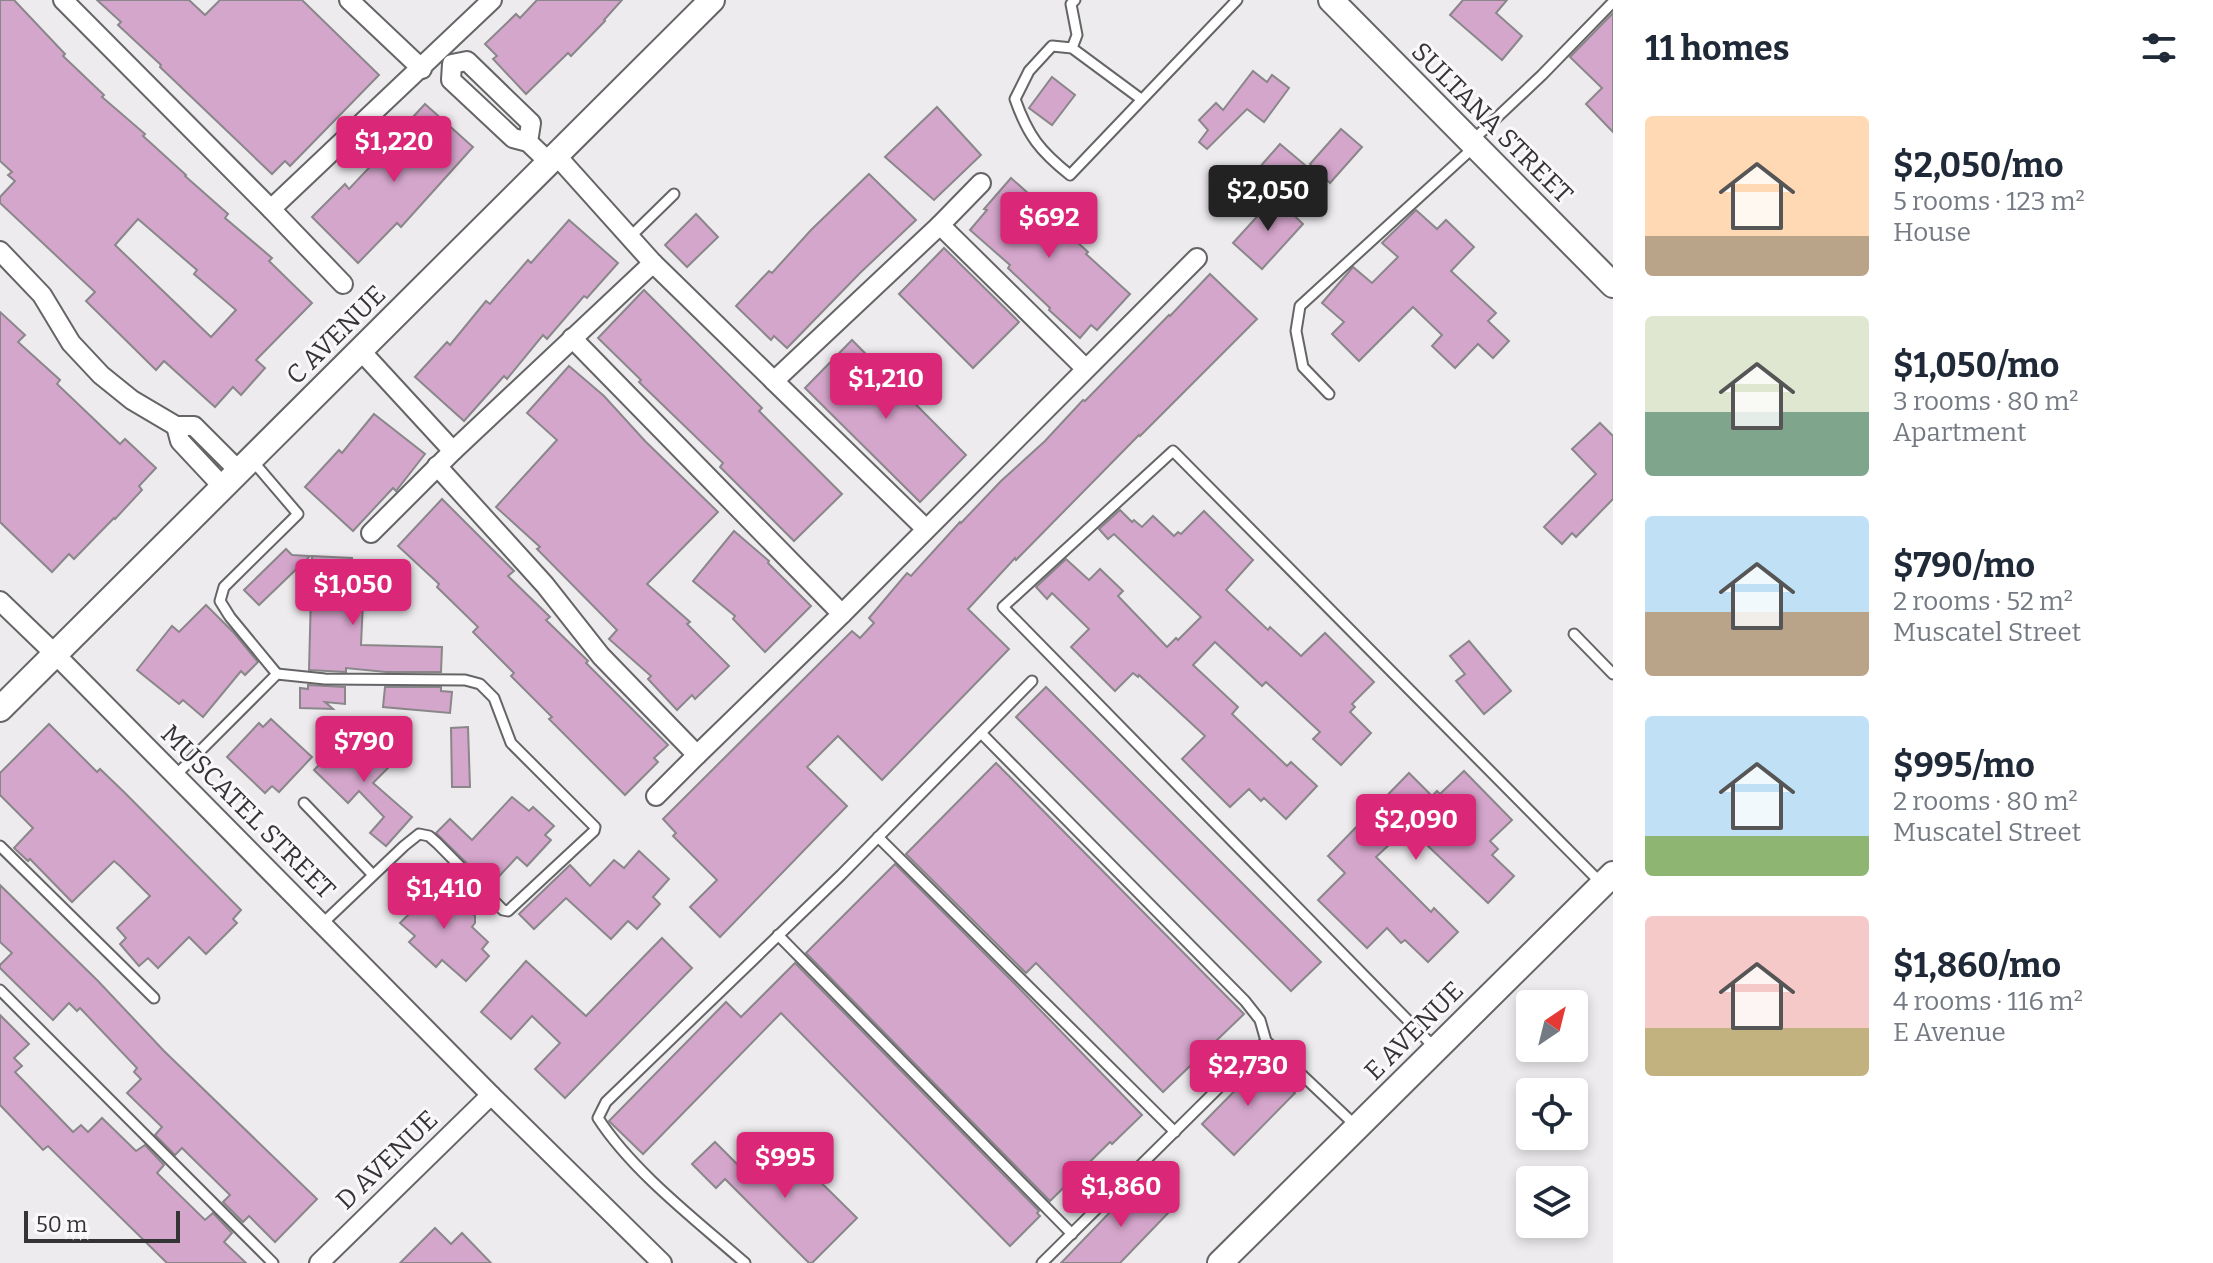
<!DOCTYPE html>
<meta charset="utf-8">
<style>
body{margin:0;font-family:Bitter,serif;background:#f6f6f7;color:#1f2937;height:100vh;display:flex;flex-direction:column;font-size:30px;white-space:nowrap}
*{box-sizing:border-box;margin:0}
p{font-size:26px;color:#747a83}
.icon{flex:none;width:44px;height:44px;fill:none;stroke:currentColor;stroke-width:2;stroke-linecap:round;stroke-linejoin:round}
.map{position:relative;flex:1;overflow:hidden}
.panel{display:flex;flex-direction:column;background:#fff;width:600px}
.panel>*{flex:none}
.needle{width:52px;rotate:35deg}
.controls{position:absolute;left:1516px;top:990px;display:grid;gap:16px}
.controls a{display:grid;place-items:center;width:72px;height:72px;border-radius:8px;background:#fff;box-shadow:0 4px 12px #0003;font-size:40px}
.scale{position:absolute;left:24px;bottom:20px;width:156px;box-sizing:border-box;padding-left:8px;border:4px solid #343435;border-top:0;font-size:22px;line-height:28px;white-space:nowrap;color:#343435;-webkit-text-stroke:6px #faf8fb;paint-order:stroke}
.price{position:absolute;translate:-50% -68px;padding:0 18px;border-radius:8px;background:#db2777;color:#fff;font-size:26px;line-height:52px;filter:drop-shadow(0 2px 4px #0008)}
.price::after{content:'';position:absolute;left:50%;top:48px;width:24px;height:18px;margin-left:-12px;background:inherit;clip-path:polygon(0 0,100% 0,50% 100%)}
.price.active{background:#222;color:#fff}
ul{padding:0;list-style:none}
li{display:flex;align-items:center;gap:24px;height:200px;padding:0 32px}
li span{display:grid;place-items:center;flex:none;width:224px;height:160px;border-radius:8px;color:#555}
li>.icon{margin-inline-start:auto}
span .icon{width:96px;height:96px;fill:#fffc;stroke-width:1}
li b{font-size:34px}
h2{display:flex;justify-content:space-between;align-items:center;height:96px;padding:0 32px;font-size:34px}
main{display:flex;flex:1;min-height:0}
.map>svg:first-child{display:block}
.building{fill:#d5a6cc;stroke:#898789;stroke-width:2;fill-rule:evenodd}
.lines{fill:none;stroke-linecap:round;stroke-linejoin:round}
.service-casing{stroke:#656466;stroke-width:13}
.minor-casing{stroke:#656466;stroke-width:22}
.tertiary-casing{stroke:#656466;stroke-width:28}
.service{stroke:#fff;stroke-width:9}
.minor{stroke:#fff;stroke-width:18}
.tertiary{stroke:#fff;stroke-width:24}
.labels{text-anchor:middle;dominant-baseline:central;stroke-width:6;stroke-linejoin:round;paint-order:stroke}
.street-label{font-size:26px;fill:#343435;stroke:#faf8fb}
</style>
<main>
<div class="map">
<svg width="1613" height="1263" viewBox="0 0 1613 1263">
<rect width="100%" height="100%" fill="#edebee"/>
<g class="building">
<path d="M 0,0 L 14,0 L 65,54 L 63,56 L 104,95 L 102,97 L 145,134 L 143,136 L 186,175 L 185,176 L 228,214 L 225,218 L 272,258 L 269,261 L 312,303 L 256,360 L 265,368 L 241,395 L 233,387 L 215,407 L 164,361 L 156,370 L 86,301 L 95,292 L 0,203 L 0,197 L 15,181 L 8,175 L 12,172 L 0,161 ZM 138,219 L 197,270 L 194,274 L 236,310 L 211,337 L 115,245 Z"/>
<polygon points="97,0 189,0 205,15 220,0 302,0 379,75 290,166 285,161 272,174 160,67 161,65 118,25 121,22"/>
<polygon points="537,0 622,0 604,20 605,21 571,56 568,53 526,94 493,59 497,56 485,44 516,14 520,18"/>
<polygon points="1463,0 1507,0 1496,13 1522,36 1502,60 1450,15"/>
<polygon points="1613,13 1613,132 1586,104 1602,88 1570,57"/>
<polygon points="1253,71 1267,82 1272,75 1289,88 1264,122 1247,109 1207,149 1199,142 1208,130 1199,120 1216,103 1223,110"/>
<polygon points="1052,77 1075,95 1052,125 1029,108"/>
<polygon points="425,104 473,147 401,227 397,223 358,263 312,217 345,184 349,189 400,135 398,133"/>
<polygon points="937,107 981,155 934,200 885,157"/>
<polygon points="1341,129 1362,147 1330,183 1310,164"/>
<polygon points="1280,144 1305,165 1284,189 1259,168"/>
<polygon points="869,174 916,220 860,273 787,348 774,336 771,340 736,306 769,271 772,273 811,230"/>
<polygon points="1011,178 1048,211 1046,213 1088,252 1086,254 1130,294 1097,330 1091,325 1080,338 1049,310 1050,308 1008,268 1010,265 970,230 987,210 984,209"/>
<polygon points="1275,197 1303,224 1262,269 1233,243"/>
<polygon points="1416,210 1437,229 1446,220 1474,247 1451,271 1496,313 1488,321 1509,341 1493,358 1478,344 1455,368 1432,346 1442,335 1413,307 1359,361 1332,334 1344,322 1322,303 1353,267 1372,283 1398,257 1382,243"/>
<polygon points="696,214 718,237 687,267 665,245"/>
<polygon points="569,220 618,263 587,298 584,296 547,339 543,335 507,379 504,376 464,421 415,377 447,342 450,345 486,301 490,304 528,260 531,263"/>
<polygon points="944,248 1019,322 973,368 899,294"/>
<polygon points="1210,274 1257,319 1140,436 1139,435 1016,560 1015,558 968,609 1009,649 882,780 838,736 807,767 847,806 720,937 690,907 717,880 673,836 676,833 663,819 852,631 860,638 874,623 869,618 907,573 911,576 960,522 961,523 1001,481 1045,441 1083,400 1085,401 1169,315 1170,316"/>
<polygon points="644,290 762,408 759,411 842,494 794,541 720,467 723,463 639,382 641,380 598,338"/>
<polygon points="0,312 25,335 18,342 60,380 57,384 120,444 125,439 156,468 139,486 142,490 115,519 114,518 74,559 69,554 52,572 0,522"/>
<polygon points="852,340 966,455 920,502 805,388"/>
<polygon points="569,366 604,396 645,441 718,512 647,584 690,622 687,624 729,666 695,699 692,695 677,710 648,679 651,676 609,639 617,630 537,549 540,547 496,507 557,440 527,413"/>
<polygon points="374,414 425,454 396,491 393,488 353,531 305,487 339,450 342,453"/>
<polygon points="1600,423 1613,436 1613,499 1576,537 1572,533 1562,544 1544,527 1596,474 1572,449"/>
<polygon points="442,499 514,571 508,576 550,617 546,620 588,661 586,663 668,745 654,758 658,762 625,795 549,719 552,717 511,676 514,673 473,632 478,627 437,587 439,584 398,546"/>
<polygon points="1120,510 1132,522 1134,520 1142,527 1153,516 1174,536 1178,532 1181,534 1204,511 1253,560 1226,590 1268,630 1270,627 1301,656 1325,633 1374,682 1352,704 1355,707 1350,712 1371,733 1341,765 1313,739 1320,732 1266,682 1262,686 1215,642 1193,665 1238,707 1232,714 1287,766 1291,762 1317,786 1286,819 1264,798 1261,801 1249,789 1230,807 1182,759 1205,736 1139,675 1138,677 1133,673 1115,691 1071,647 1089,629 1052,593 1047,599 1036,587 1066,559 1089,580 1100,569 1123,591 1118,596 1167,647 1176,638 1178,640 1201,617 1114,534 1108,539 1099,529"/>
<polygon points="734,531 769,561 768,563 811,606 765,652 733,619 735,616 693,581"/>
<polygon points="286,549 292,555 310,556 259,605 244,590"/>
<polygon points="312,556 352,558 351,578 364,579 361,645 442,647 441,672 386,672 346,668 346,672 309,670"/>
<polygon points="206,605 234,633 258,662 245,675 241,671 203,717 183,700 179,704 137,670 172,626 179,632"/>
<polygon points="1469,641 1511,691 1484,714 1456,681 1465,674 1450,656"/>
<polygon points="308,685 345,687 345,704 325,702 333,709 300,708 300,688 308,689"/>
<polygon points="385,687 441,687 441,691 452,692 450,713 383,707"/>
<polygon points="1046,687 1321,962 1291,991 1016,717"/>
<polygon points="271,719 312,757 279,792 272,786 265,793 227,757 259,723 263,727"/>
<polygon points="49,724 97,772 100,769 125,793 241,910 233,919 237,923 206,954 189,937 158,968 148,958 139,966 120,944 126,938 117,928 150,896 120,866 114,861 72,902 30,859 28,861 14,848 33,828 0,795 0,773"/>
<polygon points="468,727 470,787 452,787 451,728"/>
<polygon points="361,736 391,765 373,783 412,817 386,846 370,833 384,817 359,791 348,803 314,770 344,739 343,754"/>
<polygon points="996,763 1244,1014 1163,1092 1036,963 1026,973 906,854"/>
<polygon points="1464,771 1512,820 1490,841 1498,849 1492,855 1514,876 1488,903 1408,827 1376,857 1431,912 1434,908 1458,932 1428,962 1405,940 1401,943 1387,928 1367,948 1318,900 1345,873 1328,856 1409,773 1432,796 1437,791 1440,794"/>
<polygon points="512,797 529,811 533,807 554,826 545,835 551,840 527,866 517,857 490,886 436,833 450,819 472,840"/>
<polygon points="639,851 669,879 653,897 660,904 637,929 628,921 611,939 566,898 534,929 519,914 570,865 590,886 614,860 624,868"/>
<polygon points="895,864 1015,984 1142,1115 1112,1144 1110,1142 1050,1201 806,953"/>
<polygon points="422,881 447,903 453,896 475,916 475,923 472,927 488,942 482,949 489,956 466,981 442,960 436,967 409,942 415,936 400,923 408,915 399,907"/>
<polygon points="0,885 98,981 164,1051 317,1199 275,1242 249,1216 243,1222 223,1202 230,1195 182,1148 175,1155 155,1135 162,1127 127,1093 141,1079 134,1072 137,1068 80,1008 77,1011 69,1003 53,1020 0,968 0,965 12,953 0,942"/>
<polygon points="662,938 692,968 565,1098 535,1069 560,1043 532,1016 511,1039 481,1012 526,961 586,1016"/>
<polygon points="795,963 1039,1211 1037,1213 1040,1216 1010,1246 781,1013 643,1154 611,1123 609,1121 726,1002 741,1017"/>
<polygon points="0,1015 29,1044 14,1058 22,1066 15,1072 73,1132 81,1125 88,1132 102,1118 136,1151 145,1145 164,1165 157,1173 205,1220 213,1213 232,1233 224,1242 246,1263 167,1263 48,1146 43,1150 0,1105"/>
<polygon points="1263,1062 1295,1093 1234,1155 1202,1124"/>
<polygon points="715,1142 756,1183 788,1150 857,1218 812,1263 809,1263 725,1179 716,1188 692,1164"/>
<polygon points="1140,1181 1171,1210 1120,1263 1061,1263"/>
<polygon points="435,1228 451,1244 462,1233 491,1263 400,1263"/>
</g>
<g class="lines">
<defs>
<g id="service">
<polyline points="1072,48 1077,35 1071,4 1075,0"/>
<path d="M 1141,99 L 1072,48 L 1052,46 L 1029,71 L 1015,99 C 1028,136 1040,151 1070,175 L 1237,0"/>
<polyline points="1473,140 1542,75 1613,2"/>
<polyline points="630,237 674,194"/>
<polyline points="1329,394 1303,367 1296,331 1300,306 1473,148"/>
<polyline points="251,459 298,514 224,587 220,601 230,617 277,674"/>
<polyline points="1574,634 1613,674"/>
<polyline points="981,733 1245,1001 1260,1020 1266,1041 1355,1125"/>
<polyline points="175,776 277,674 325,679 465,680 480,684 494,698 511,743 595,827 594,831 508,911 503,910 437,843 429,836 419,834 404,846 322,924"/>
<polyline points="304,803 373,875"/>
<polyline points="878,837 1175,1132"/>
<polyline points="0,846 154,998"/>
<polyline points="778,935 1072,1234"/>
<polyline points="0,990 273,1263"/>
<polyline points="1436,1049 1003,607 1173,451 1600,882"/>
<path d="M 745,1263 C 696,1220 633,1172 598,1118 L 606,1102 L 841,875 L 1032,681"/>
<polyline points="1042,1263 1266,1041"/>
</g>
<g id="minor">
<polyline points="63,0 271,209 492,0"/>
<polyline points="349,0 422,69"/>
<polyline points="528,142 531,123 467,61 452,64 451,80 513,138 528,142 549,162"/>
<polyline points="556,155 653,263 774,381"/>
<polyline points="981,183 940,225 1085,368"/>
<polyline points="271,209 343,284"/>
<polyline points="0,251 42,295 71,343 101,375 132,400 176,426"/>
<polyline points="572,338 842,614"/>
<polyline points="360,350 453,451"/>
<polyline points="437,466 545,585 601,656 697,755 656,796"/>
<polyline points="223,487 180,441 176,426 194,426 239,471"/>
<polyline points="926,529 774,381 940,225"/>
<polyline points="371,533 453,451 653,263"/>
<polyline points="0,601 55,654 491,1095 662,1263"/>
<polyline points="697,755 842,614 1197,258"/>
<polyline points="319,1263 491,1095"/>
</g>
<g id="tertiary">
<polyline points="1331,0 1613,285"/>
<polyline points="0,709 712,0"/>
<polyline points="1220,1263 1613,874"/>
</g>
</defs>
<use href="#service" class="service-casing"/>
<use href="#minor" class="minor-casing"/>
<use href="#tertiary" class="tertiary-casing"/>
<use href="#service" class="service"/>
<use href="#minor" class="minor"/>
<use href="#tertiary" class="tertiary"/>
</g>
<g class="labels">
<g class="street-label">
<text transform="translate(1492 123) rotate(45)">SULTANA STREET</text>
<text transform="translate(336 335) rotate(-45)">C AVENUE</text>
<text transform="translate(248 812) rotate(45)">MUSCATEL STREET</text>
<text transform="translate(1414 1031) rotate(-45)">E AVENUE</text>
<text transform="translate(387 1160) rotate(-44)">D AVENUE</text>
</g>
</g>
</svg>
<div class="controls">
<a><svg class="needle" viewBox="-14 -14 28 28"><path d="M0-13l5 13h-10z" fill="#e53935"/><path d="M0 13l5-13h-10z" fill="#747a83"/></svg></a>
<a><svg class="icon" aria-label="locate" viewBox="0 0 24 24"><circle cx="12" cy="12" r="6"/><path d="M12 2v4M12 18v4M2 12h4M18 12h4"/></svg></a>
<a><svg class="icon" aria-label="layers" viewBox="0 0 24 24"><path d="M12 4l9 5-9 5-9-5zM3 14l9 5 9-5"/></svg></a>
</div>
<div class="scale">50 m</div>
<b class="price" style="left:394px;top:184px">$1,220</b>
<b class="price active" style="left:1268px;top:233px">$2,050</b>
<b class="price" style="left:1049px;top:260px">$692</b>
<b class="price" style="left:886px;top:421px">$1,210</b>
<b class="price" style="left:353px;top:627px">$1,050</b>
<b class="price" style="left:364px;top:784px">$790</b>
<b class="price" style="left:1416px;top:862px">$2,090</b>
<b class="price" style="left:444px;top:931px">$1,410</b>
<b class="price" style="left:1248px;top:1108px">$2,730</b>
<b class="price" style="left:785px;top:1200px">$995</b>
<b class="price" style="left:1121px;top:1229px">$1,860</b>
</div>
<section class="panel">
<h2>11 homes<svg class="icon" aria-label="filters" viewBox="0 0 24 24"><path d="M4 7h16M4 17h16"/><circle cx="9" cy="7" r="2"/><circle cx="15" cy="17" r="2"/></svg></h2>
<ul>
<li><span style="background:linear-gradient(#ffd9b3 75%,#b9a48a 0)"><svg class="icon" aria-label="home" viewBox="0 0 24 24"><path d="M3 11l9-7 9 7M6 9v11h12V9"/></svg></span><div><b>$2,050/mo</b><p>5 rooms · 123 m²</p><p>House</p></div></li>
<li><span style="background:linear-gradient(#dfe7d0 60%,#7fa58c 0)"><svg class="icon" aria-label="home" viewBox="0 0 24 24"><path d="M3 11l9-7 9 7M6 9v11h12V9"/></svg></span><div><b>$1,050/mo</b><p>3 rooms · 80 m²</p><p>Apartment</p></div></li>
<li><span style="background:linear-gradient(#bfe0f5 60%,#b9a48a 0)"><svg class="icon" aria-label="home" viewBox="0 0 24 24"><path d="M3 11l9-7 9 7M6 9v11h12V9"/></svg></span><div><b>$790/mo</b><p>2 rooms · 52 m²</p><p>Muscatel Street</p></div></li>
<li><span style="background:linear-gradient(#bfe0f5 75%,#8fb573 0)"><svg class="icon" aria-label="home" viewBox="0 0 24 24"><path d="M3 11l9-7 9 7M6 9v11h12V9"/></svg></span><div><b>$995/mo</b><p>2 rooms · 80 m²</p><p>Muscatel Street</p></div></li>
<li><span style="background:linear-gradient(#f6c9c9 70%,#c2b280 0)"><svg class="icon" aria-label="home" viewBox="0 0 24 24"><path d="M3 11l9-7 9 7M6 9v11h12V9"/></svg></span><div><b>$1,860/mo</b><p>4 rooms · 116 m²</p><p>E Avenue</p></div></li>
</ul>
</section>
</main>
